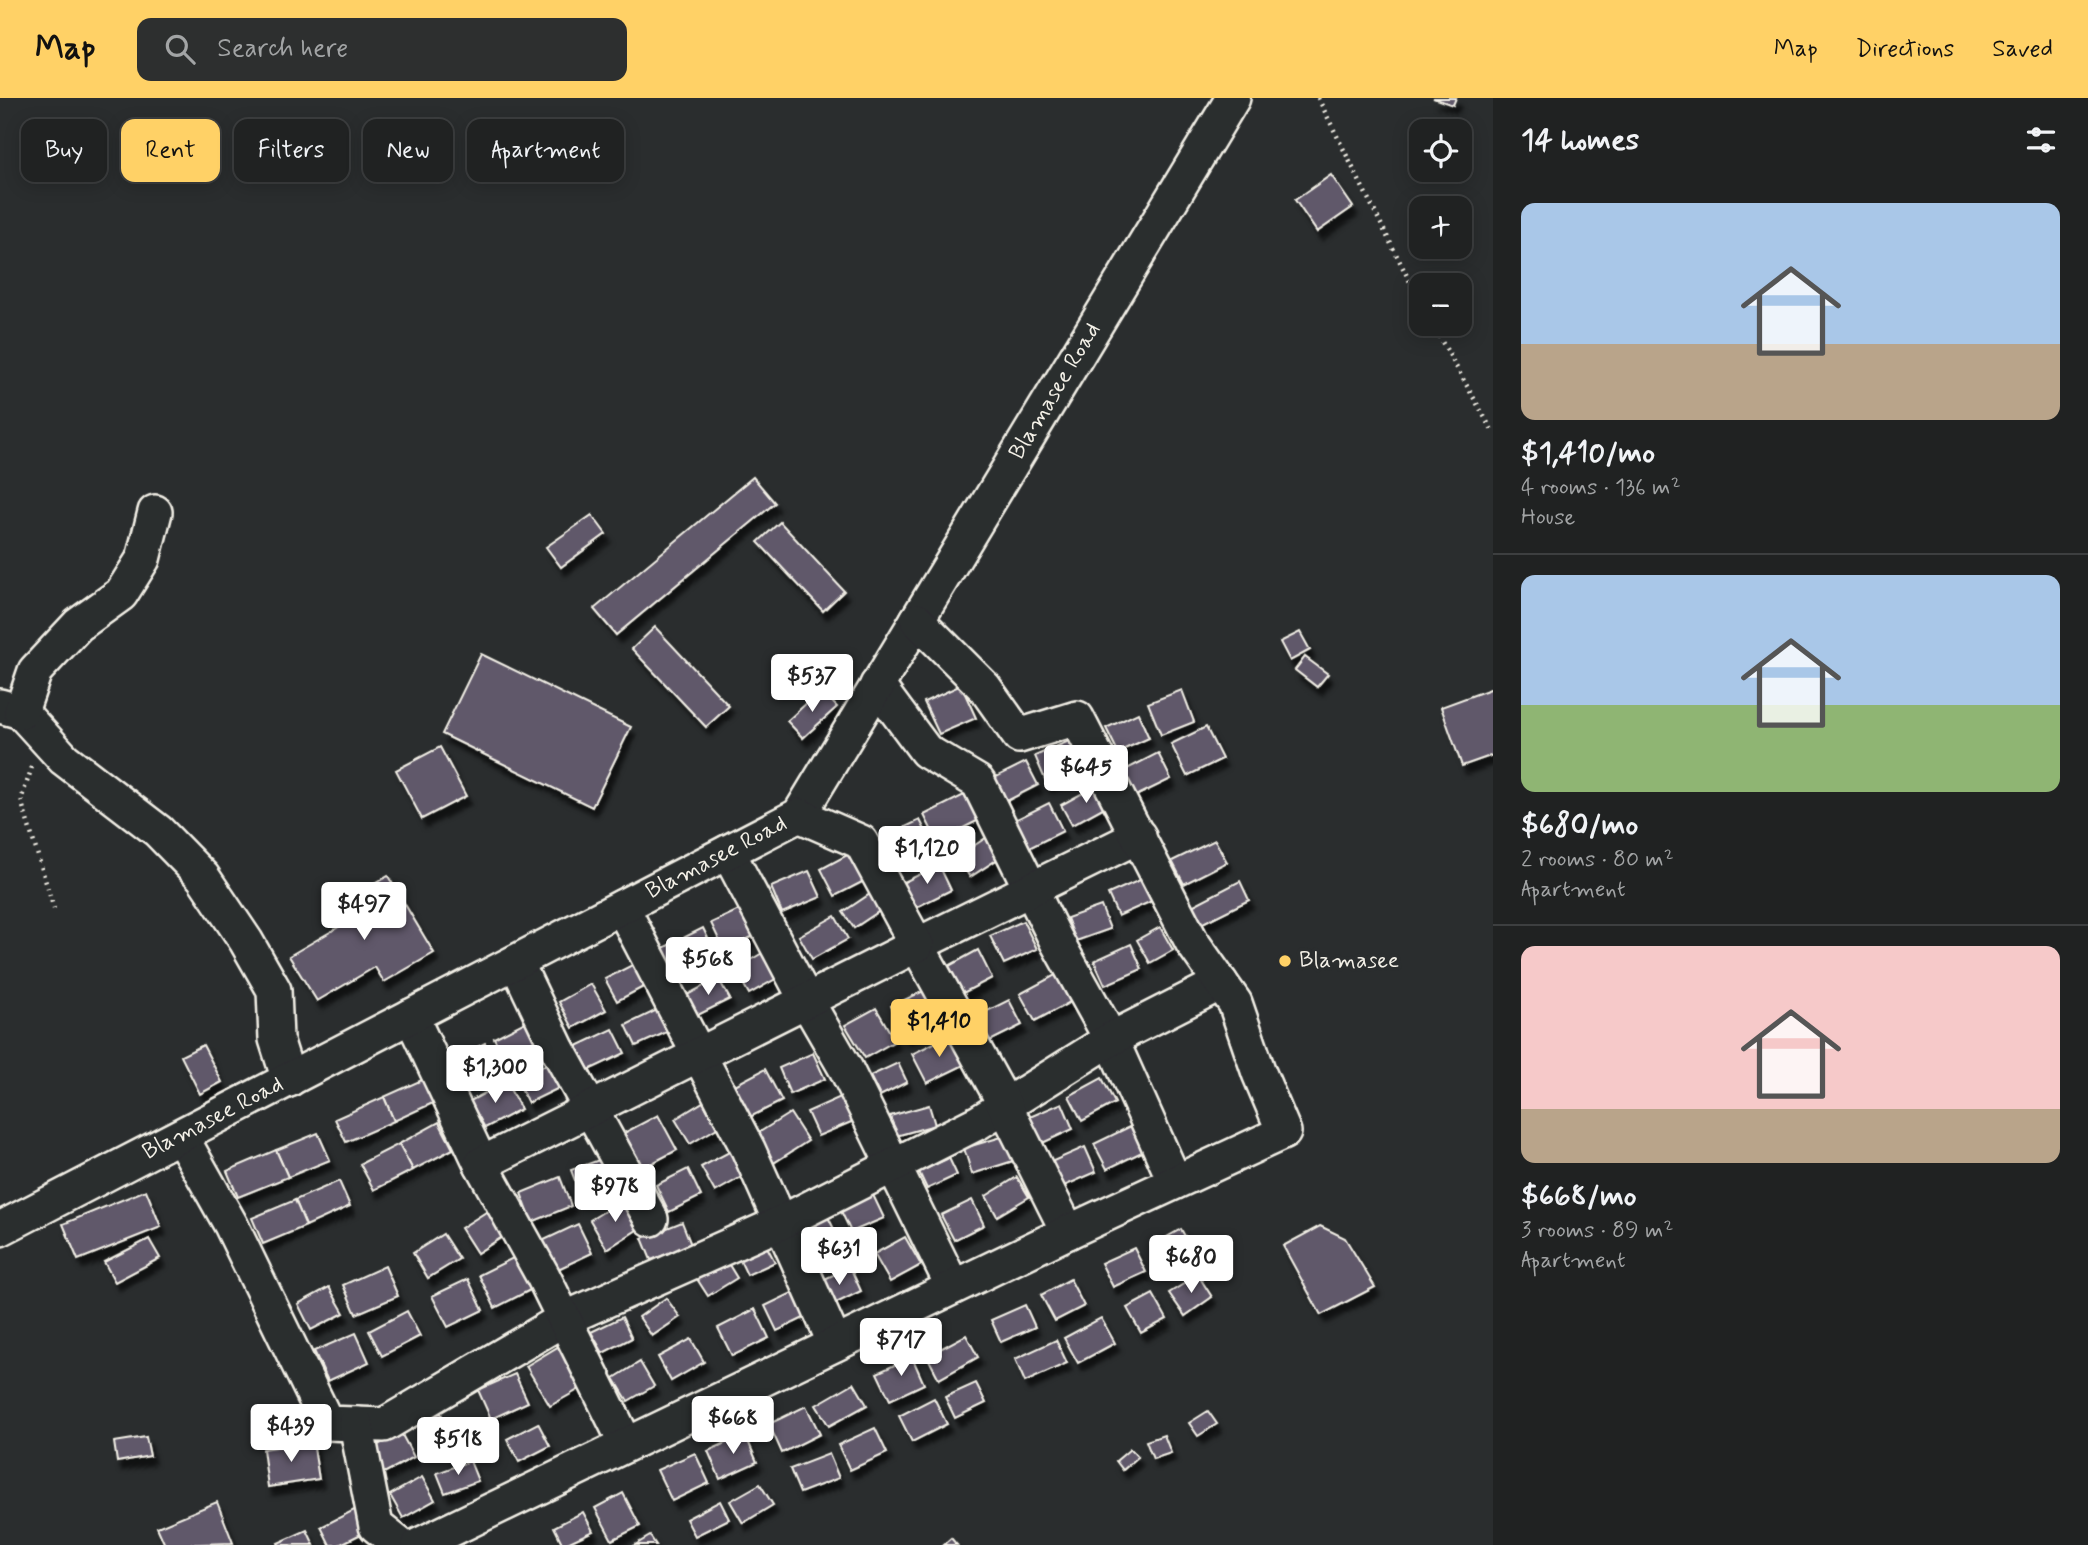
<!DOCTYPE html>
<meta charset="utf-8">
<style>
body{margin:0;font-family:Mynerve,sans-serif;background:#2d2f2f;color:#f1f3f6;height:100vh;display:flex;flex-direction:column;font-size:26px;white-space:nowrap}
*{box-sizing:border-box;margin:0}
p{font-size:23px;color:#a2a4a5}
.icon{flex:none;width:38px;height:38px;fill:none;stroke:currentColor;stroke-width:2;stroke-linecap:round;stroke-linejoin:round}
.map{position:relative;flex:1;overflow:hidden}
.sheet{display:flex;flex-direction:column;background:#202222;width:595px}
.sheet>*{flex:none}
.banner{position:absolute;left:21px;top:21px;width:665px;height:63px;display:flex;gap:14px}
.buttons{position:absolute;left:1409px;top:21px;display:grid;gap:14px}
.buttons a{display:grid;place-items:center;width:63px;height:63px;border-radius:14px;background:#202222;box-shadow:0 4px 18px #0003,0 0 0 2px #3d3f40;font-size:35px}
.price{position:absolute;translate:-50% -60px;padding:0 16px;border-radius:7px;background:#fff;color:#222;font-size:23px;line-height:46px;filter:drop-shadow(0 2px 4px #0008)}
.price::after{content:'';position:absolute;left:50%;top:42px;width:21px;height:16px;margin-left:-10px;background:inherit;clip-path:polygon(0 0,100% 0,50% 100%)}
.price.current{background:#ffd166;color:#111}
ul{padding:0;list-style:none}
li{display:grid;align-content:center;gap:14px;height:371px;padding:0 28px}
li+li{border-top:2px solid #3d3f40}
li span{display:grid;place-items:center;height:217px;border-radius:14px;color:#555}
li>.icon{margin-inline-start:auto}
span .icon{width:126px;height:126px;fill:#fffc;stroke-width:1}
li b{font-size:30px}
h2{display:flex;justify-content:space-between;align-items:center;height:84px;padding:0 28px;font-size:30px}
.chip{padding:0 24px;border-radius:14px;background:#202222;box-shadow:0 4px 18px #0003,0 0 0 2px #3d3f40;font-size:24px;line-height:63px}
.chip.current{background:#ffd166;color:#111}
header{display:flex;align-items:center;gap:42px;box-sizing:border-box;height:98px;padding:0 35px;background:#ffd166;color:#111}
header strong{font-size:33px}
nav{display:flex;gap:38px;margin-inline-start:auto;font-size:24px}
.search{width:490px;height:63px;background:#2d2f2f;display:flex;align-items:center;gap:18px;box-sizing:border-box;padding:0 24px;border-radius:14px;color:#a2a4a5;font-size:26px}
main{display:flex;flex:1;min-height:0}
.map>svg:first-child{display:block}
.building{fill:#60596a;stroke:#f4f1e8;stroke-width:2;filter:url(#shadow)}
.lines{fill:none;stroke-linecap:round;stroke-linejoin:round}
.street-casing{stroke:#f4f1e8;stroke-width:38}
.path{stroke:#f4f1e8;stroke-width:4.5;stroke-dasharray:2 5;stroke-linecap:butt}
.street{stroke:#2a2d2e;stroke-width:33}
.poi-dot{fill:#ffd166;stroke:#2a2d2e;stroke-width:2.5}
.labels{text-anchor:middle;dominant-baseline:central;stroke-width:7;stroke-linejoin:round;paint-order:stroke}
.street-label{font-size:23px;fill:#f4f1e8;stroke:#2a2d2e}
.poi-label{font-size:23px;fill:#f4f1e8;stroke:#2a2d2e;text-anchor:start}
</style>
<header>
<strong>Map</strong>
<div class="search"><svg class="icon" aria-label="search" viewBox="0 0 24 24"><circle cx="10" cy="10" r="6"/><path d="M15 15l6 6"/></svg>Search here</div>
<nav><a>Map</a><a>Directions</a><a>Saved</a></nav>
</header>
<main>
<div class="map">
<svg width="1493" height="1447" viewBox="0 0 1493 1447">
<defs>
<filter id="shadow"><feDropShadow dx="4.5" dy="8" stdDeviation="2" flood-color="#0009"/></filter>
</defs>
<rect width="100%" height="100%" fill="#2a2d2e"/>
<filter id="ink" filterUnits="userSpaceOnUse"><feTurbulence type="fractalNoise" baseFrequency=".0143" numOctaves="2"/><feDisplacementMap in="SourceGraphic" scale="14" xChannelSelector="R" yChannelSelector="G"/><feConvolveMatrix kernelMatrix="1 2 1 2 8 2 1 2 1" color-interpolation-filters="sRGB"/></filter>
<g filter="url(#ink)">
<g class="building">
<polygon points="1433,0 1456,0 1453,7"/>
<polygon points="1331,77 1353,109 1317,134 1295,102"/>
<polygon points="753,379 775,405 616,537 594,511"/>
<polygon points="592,417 606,436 561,469 546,449"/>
<polygon points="780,424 844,493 823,513 758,444"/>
<polygon points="655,529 729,608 706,629 632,551"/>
<polygon points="1300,534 1310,552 1290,563 1280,544"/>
<polygon points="481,556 631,629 592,709 442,636"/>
<polygon points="1305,559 1328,576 1317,589 1295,572"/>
<polygon points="961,587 976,620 939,636 924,604"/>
<polygon points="1493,590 1493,657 1462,668 1441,609"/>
<polygon points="821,592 837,609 803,640 787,623"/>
<polygon points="1182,592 1194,624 1161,637 1148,605"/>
<polygon points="1138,615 1149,640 1118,654 1106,630"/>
<polygon points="1206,629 1222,661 1187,678 1171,646"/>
<polygon points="1078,639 1090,667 1047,686 1035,658"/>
<polygon points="440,649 466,698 422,721 396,672"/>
<polygon points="1158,655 1171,681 1136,698 1123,673"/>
<polygon points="1026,664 1038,687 1001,706 988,683"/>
<polygon points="1099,686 1110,706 1072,727 1061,707"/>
<polygon points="966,696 979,722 937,743 924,717"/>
<polygon points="1049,705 1063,733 1023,753 1009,725"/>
<polygon points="920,722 933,748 893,767 880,741"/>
<polygon points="990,737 1004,757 970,779 957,759"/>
<polygon points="1215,742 1227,764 1184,786 1172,763"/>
<polygon points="849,756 864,783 835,798 821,771"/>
<polygon points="939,767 951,792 915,810 902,785"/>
<polygon points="809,773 821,799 782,815 771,789"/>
<polygon points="388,778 434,855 384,884 375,869 317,903 289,858 349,823 339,806"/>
<polygon points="1142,781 1152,803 1118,818 1108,796"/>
<polygon points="1240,783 1249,802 1201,826 1192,808"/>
<polygon points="870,796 881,812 854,830 843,814"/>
<polygon points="1101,808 1110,831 1076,843 1067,820"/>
<polygon points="743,810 756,837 724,852 711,825"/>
<polygon points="835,818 848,841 812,861 799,838"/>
<polygon points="1023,823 1037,851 1004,866 990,838"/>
<polygon points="1160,829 1173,852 1150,865 1137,842"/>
<polygon points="703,830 715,855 672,875 661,851"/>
<polygon points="1131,846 1142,871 1105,887 1094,863"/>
<polygon points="978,852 992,880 961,896 947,869"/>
<polygon points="764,854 779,879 749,896 735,871"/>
<polygon points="636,865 647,887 617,903 605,881"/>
<polygon points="1059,875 1074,902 1035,923 1020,896"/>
<polygon points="718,880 730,901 698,917 687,897"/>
<polygon points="591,886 606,912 573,930 559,904"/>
<polygon points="928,891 942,920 905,938 891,908"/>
<polygon points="1009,902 1022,927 988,944 975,919"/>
<polygon points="876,910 895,943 865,960 845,927"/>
<polygon points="659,911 669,933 636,948 626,927"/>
<polygon points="525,924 537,947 506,963 494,940"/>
<polygon points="613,931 625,955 589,972 577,948"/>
<polygon points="952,936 966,966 927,985 912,956"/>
<polygon points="485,945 497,970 459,989 446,964"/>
<polygon points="203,947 222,984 200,996 181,958"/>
<polygon points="813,955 825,981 790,996 779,970"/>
<polygon points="898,965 907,984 880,998 870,978"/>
<polygon points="547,966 559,990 528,1005 516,981"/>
<polygon points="765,971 782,1003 748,1020 731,989"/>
<polygon points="1102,980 1115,1005 1082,1023 1069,998"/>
<polygon points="424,981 435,1004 394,1023 384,999"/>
<polygon points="506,984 521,1011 485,1030 470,1003"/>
<polygon points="845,997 856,1022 818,1038 807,1014"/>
<polygon points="384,999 394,1023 346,1044 335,1021"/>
<polygon points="703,1004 717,1030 690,1046 675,1021"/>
<polygon points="1062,1005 1073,1031 1038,1047 1025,1021"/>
<polygon points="929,1007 935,1027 896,1038 890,1018"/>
<polygon points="790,1015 808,1043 772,1066 755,1037"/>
<polygon points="658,1017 677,1052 643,1070 624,1035"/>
<polygon points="439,1024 453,1051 413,1072 399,1046"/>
<polygon points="1131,1028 1144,1053 1107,1071 1094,1046"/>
<polygon points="318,1035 330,1062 288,1079 276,1052"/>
<polygon points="1005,1038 1013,1063 972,1076 964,1050"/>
<polygon points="399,1046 413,1072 374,1092 360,1066"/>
<polygon points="1085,1049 1096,1074 1055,1092 1044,1067"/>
<polygon points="276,1052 288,1079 238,1099 227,1073"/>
<polygon points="731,1053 745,1077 715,1094 701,1069"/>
<polygon points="949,1060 957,1077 927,1091 919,1074"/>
<polygon points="602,1061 612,1087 581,1098 571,1072"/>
<polygon points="688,1071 701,1098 669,1114 656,1087"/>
<polygon points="560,1079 571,1108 532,1124 521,1095"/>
<polygon points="1017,1079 1029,1099 997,1118 986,1098"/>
<polygon points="339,1083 350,1108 306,1128 295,1102"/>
<polygon points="146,1092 161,1129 78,1162 63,1126"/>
<polygon points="873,1097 884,1120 851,1134 840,1111"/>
<polygon points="295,1102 306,1128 263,1146 252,1120"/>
<polygon points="623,1102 640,1130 607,1151 590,1122"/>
<polygon points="972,1102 984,1127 954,1142 941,1117"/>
<polygon points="491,1111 507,1136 477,1155 461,1130"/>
<polygon points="826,1115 836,1135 811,1149 800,1128"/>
<polygon points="682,1124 691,1147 651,1162 642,1140"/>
<polygon points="578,1126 592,1155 556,1172 542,1143"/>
<polygon points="1320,1128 1345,1140 1375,1189 1321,1217 1283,1148"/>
<polygon points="1181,1131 1192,1151 1162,1168 1151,1148"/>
<polygon points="443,1136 459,1161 428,1180 413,1155"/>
<polygon points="905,1139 921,1167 890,1184 874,1156"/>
<polygon points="149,1141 160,1160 115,1184 104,1164"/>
<polygon points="765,1145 775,1164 747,1177 738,1158"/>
<polygon points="1134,1150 1146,1174 1113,1189 1101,1165"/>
<polygon points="517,1158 534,1190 495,1210 479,1177"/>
<polygon points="726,1162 737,1180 708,1198 697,1181"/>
<polygon points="385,1168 398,1198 356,1216 343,1187"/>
<polygon points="850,1169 861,1193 828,1209 816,1185"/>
<polygon points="1198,1177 1212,1199 1185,1218 1169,1195"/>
<polygon points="468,1181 483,1212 448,1229 432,1198"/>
<polygon points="1070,1181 1084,1208 1055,1223 1041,1197"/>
<polygon points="329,1189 344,1215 311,1232 298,1206"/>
<polygon points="796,1193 808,1218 777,1233 765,1208"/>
<polygon points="1153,1196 1167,1221 1141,1235 1127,1210"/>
<polygon points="666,1200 680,1219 652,1238 639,1219"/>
<polygon points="1025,1207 1035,1229 1001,1244 991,1222"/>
<polygon points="755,1211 769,1240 732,1258 718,1230"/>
<polygon points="407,1213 420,1238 382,1258 369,1233"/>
<polygon points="622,1219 632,1240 603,1255 591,1234"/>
<polygon points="1101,1220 1115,1245 1078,1265 1064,1240"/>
<polygon points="356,1235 369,1264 328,1283 314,1253"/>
<polygon points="966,1237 978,1259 939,1281 927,1258"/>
<polygon points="691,1241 704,1264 671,1283 658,1259"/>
<polygon points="1056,1242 1067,1265 1025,1284 1015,1261"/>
<polygon points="561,1247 585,1288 550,1308 526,1268"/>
<polygon points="912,1259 924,1286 890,1302 877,1275"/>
<polygon points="640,1264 654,1288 628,1303 614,1280"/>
<polygon points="515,1276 528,1304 491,1321 478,1292"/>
<polygon points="854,1285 867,1307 829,1328 816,1307"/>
<polygon points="976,1285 986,1305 955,1320 945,1299"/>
<polygon points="934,1300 947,1326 912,1344 899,1318"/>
<polygon points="806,1308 820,1336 782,1355 769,1326"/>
<polygon points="1208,1313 1217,1326 1198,1338 1189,1325"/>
<polygon points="441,1315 450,1339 426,1347 418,1324"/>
<polygon points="538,1325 550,1348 519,1364 507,1341"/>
<polygon points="875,1330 887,1355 850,1372 838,1347"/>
<polygon points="401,1335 414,1359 384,1375 370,1351"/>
<polygon points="745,1336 757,1364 720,1381 708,1353"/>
<polygon points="1164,1337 1171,1355 1153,1361 1146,1343"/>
<polygon points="146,1339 150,1358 117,1364 114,1344"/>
<polygon points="313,1344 319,1381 268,1389 263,1351"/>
<polygon points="1130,1351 1138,1359 1123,1372 1116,1363"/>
<polygon points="695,1355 709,1385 672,1403 657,1372"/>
<polygon points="829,1356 839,1380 800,1395 790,1371"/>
<polygon points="470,1363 478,1383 445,1395 437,1375"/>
<polygon points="422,1379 435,1402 403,1420 390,1397"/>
<polygon points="760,1386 773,1407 743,1425 730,1403"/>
<polygon points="623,1395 640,1428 612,1442 595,1410"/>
<polygon points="720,1403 729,1421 695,1438 686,1421"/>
<polygon points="217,1404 233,1445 165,1447 157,1429"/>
<polygon points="358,1410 369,1432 339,1447 330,1447 321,1429"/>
<polygon points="583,1414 593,1433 563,1447 554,1429"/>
<polygon points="307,1432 314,1447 279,1447 278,1445"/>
<polygon points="650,1438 656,1447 635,1447"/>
<polygon points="951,1440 957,1447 943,1447"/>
</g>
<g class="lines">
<defs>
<g id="street">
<polyline points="877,587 926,653 978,684 1056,842 1111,941 1175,1084"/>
<polyline points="0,608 21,614 64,661 158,733 203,779 246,843 274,892 276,941 289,982"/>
<polyline points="21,614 35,573 78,527 121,496 143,461 155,414"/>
<polyline points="728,754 806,902 846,971 953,1189"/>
<polyline points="622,809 748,1051 835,1246"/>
<polyline points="516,864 558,952 651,1121"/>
<polyline points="411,918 481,1066"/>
<polyline points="181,1038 231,1127 327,1325 384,1327 564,1221 780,1125 979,1024 1111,941 1221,885"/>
<path id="s1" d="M 0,1131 L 799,717 L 1233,0"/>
<polyline points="1068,1134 996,990 917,847 1139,738"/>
<polyline points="356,1326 376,1428 400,1447"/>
<polyline points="626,1346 543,1178 481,1066 917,847 861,744 799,717"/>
<polyline points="419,1447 1068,1134 1284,1034 1259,975 1235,905 1192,844 1077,620 1019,638 985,590 917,522"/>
</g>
</defs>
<use href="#street" class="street-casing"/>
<g class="path">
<polyline points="1318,0 1421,206"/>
<polyline points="1432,226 1493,334"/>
<polyline points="32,669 21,702 54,811"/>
</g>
<use href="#street" class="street"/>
</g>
</g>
<circle class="poi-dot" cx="1285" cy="863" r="7"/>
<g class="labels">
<g class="street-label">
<text stroke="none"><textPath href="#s1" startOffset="1395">Blamasee Road</textPath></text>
<text stroke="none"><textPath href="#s1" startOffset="807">Blamasee Road</textPath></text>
<text stroke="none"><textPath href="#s1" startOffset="240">Blamasee Road</textPath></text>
</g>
<g class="poi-label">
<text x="1299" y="863">Blamasee</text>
</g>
</g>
</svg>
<div class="buttons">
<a><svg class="icon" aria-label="locate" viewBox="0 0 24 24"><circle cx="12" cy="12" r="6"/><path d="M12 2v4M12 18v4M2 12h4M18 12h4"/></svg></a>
<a>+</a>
<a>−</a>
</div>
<b class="price" style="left:812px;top:616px">$537</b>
<b class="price" style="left:1086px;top:707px">$645</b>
<b class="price" style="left:927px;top:788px">$1,120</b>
<b class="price" style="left:364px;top:844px">$497</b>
<b class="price" style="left:708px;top:899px">$568</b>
<b class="price current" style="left:939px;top:961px">$1,410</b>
<b class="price" style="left:495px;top:1007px">$1,300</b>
<b class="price" style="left:615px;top:1126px">$978</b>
<b class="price" style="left:839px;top:1189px">$631</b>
<b class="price" style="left:1191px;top:1197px">$680</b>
<b class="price" style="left:901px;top:1280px">$717</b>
<b class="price" style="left:733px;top:1358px">$668</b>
<b class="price" style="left:291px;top:1366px">$439</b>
<b class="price" style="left:458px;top:1379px">$518</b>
<div class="banner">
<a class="chip">Buy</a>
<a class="chip current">Rent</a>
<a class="chip">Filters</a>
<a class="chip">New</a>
<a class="chip">Apartment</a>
</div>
</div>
<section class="sheet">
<h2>14 homes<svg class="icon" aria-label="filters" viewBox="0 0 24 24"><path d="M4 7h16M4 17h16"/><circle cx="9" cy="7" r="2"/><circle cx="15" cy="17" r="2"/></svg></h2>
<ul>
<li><span style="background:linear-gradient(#a9c7e8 65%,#b9a48a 0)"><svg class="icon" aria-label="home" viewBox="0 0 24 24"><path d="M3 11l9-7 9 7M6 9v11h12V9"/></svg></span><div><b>$1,410/mo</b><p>4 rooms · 136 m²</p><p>House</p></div></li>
<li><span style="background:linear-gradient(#a9c7e8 60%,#8fb573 0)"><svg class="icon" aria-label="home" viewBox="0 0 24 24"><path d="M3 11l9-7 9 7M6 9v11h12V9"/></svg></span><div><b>$680/mo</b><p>2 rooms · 80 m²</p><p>Apartment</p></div></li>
<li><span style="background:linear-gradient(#f6c9c9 75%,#b9a48a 0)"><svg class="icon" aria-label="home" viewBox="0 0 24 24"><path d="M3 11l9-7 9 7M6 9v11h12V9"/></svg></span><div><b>$668/mo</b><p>3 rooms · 89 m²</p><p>Apartment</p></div></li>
</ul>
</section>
</main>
